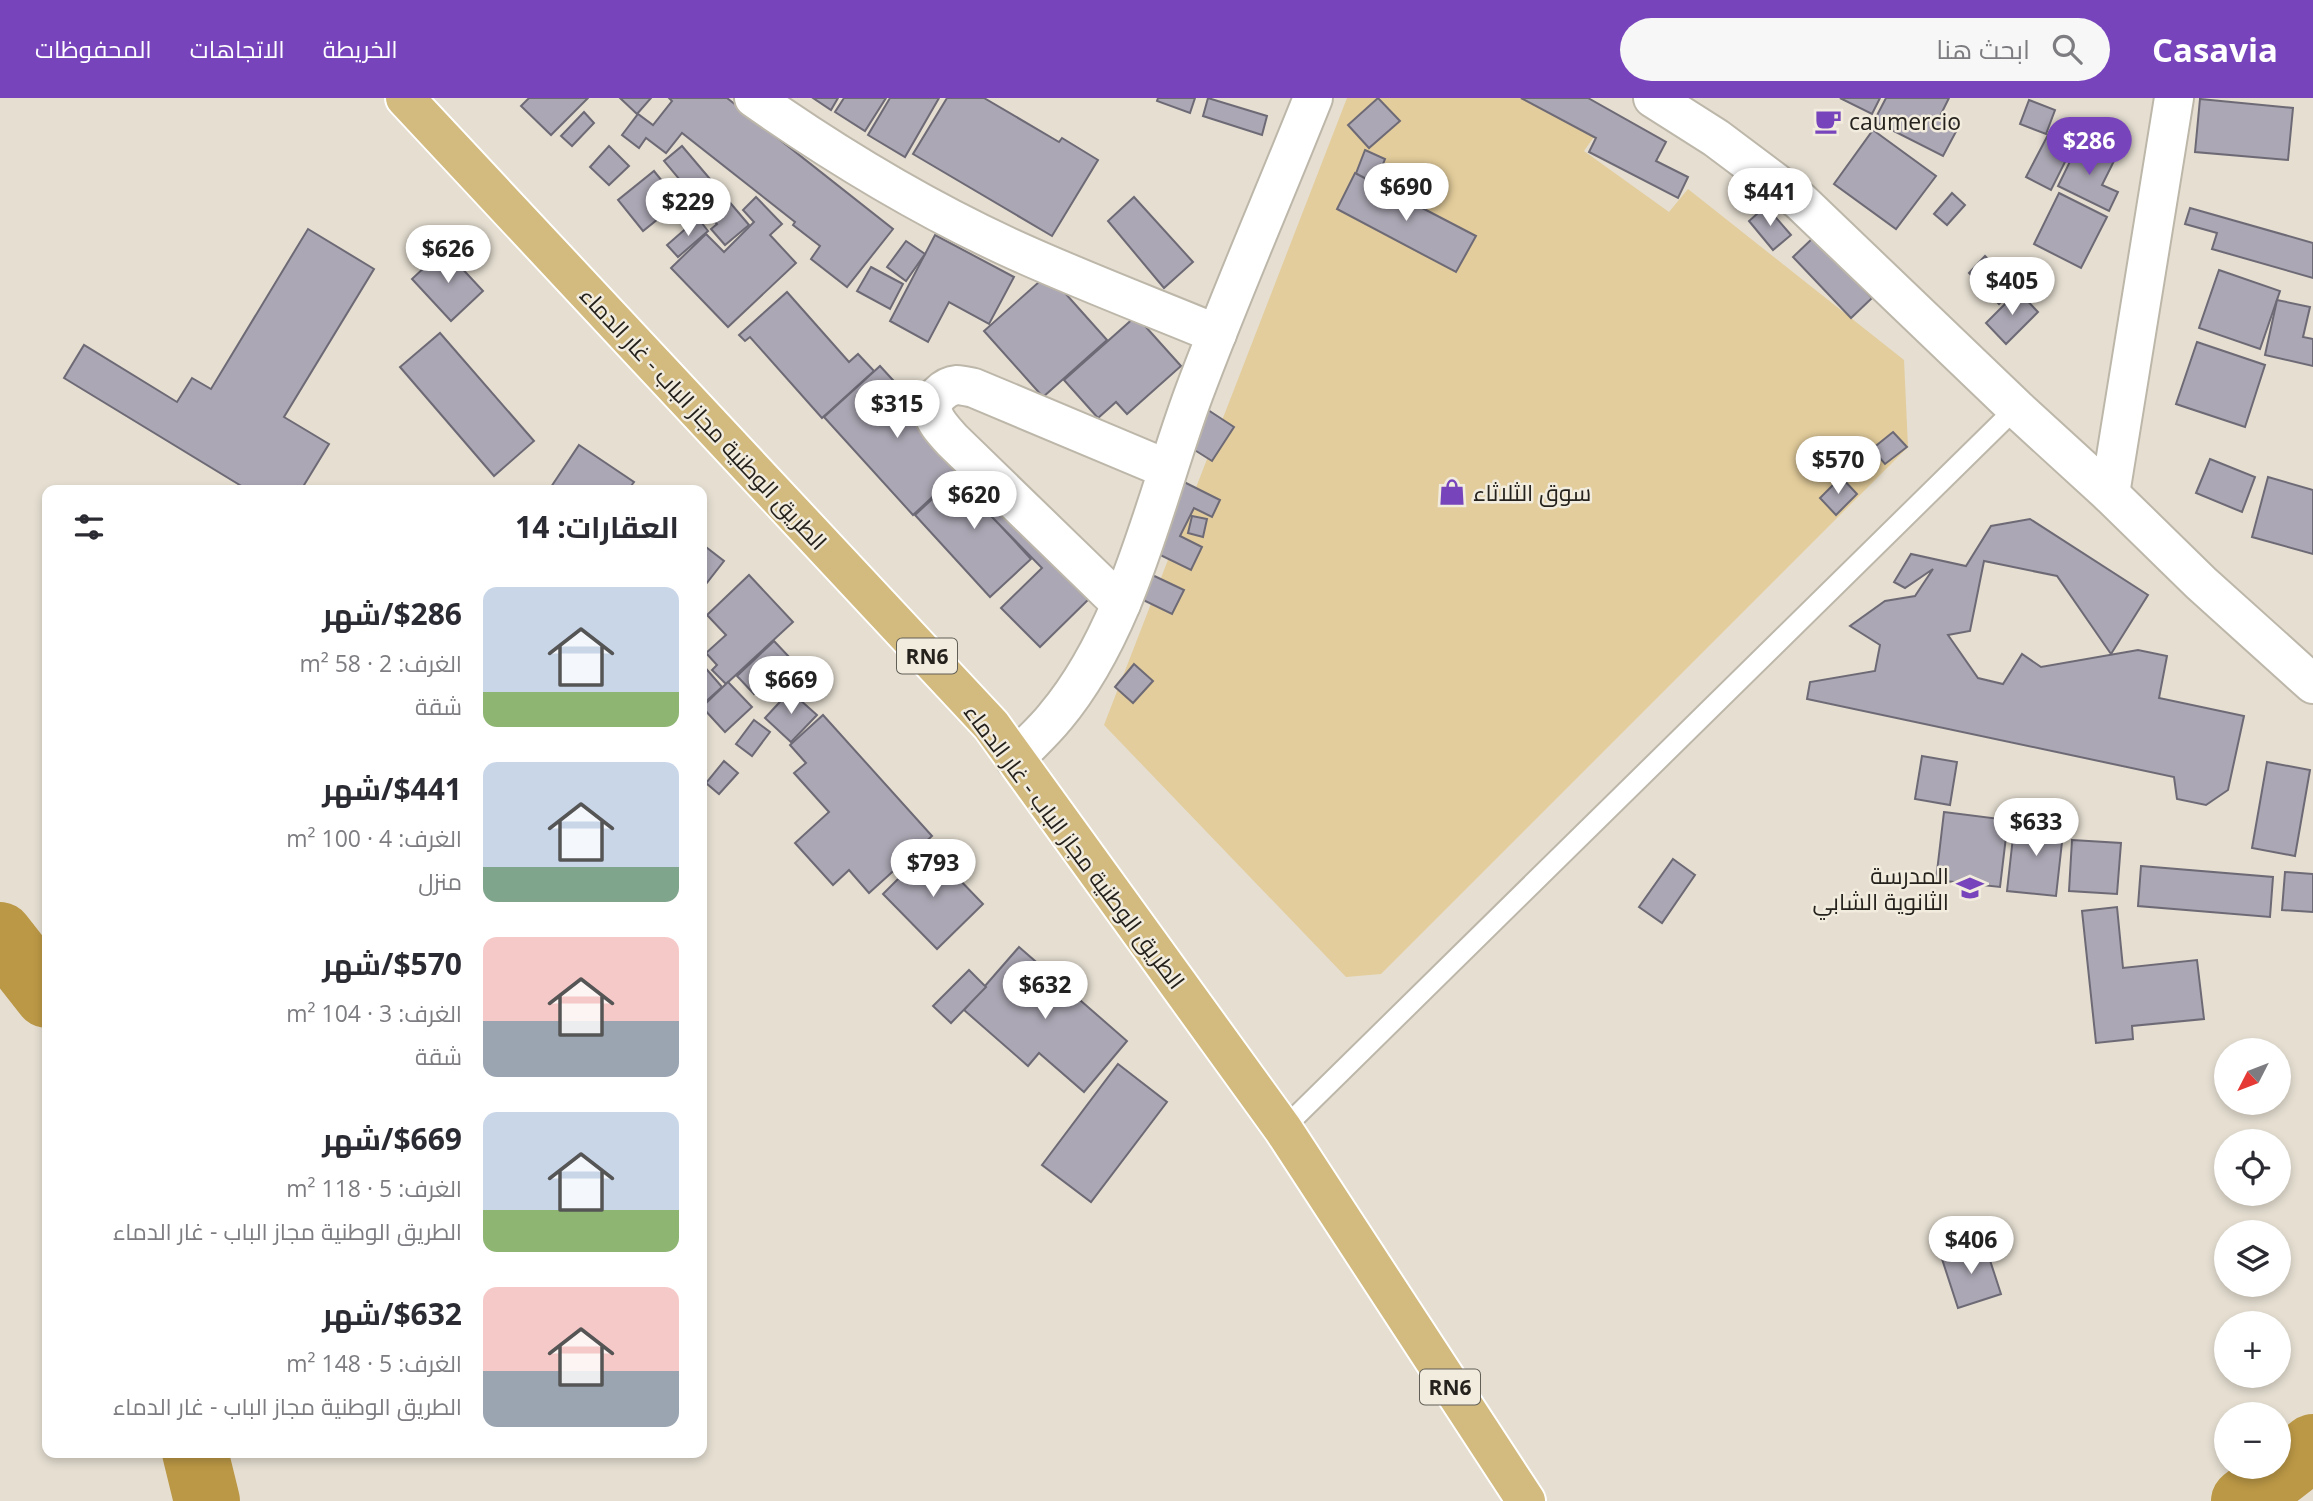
<!DOCTYPE html>
<html lang="ar">
<meta charset="utf-8">
<style>
body{margin:0;font-family:"Open Sans",Cairo,sans-serif;background:#f7f7f7;color:#2b2b33;direction:rtl;height:100vh;display:flex;flex-direction:column;font-size:26px;white-space:nowrap}
*{box-sizing:border-box;margin:0}
p{font-size:23px;color:#7c7c81}
.icon{flex:none;width:38px;height:38px;fill:none;stroke:currentColor;stroke-width:2;stroke-linecap:round;stroke-linejoin:round}
.map{position:relative;flex:1;overflow:hidden;direction:ltr}
.side{position:absolute;left:42px;top:387px;width:665px;height:973px;display:flex;flex-direction:column;background:#fff;border-radius:14px;box-shadow:0 4px 10px #0003;direction:rtl}
.side>*{flex:none}
.needle{width:46px;rotate:228deg}
.controls{position:absolute;left:2214px;top:940px;display:grid;gap:14px}
.controls a{display:grid;place-items:center;width:77px;height:77px;border-radius:50%;background:#fff;box-shadow:0 4px 10px #0003;font-size:35px}
.price{position:absolute;translate:-50% -60px;padding:0 16px;border-radius:24px;background:#fff;color:#222;font-size:23px;line-height:46px;filter:drop-shadow(0 2px 4px #0008)}
.price::after{content:'';position:absolute;left:50%;top:42px;width:21px;height:16px;margin-left:-10px;background:inherit;clip-path:polygon(0 0,100% 0,50% 100%)}
.price.current{background:#7844bc;color:#fff}
ul{padding:0;list-style:none}
li{display:flex;align-items:center;gap:21px;height:175px;padding:0 28px}
li span{display:grid;place-items:center;flex:none;width:196px;height:140px;border-radius:14px;color:#555}
li>.icon{margin-inline-start:auto}
span .icon{width:84px;height:84px;fill:#fffc;stroke-width:1}
li b{font-size:30px}
h2{display:flex;justify-content:space-between;align-items:center;height:84px;padding:0 28px;font-size:30px}
header{display:flex;align-items:center;gap:42px;box-sizing:border-box;height:98px;padding:0 35px;background:#7844bc;color:#fff}
header strong{font-size:33px}
nav{display:flex;gap:38px;margin-inline-start:auto;font-size:24px}
.search{width:490px;height:63px;background:#f7f7f7;display:flex;align-items:center;gap:18px;box-sizing:border-box;padding:0 24px;border-radius:38px;color:#7c7c81;font-size:26px}
.map>svg:first-child{display:block}
.green{fill:#e3cd9c}
.lines{fill:none;stroke-linecap:round;stroke-linejoin:round}
.river{stroke:#bb9846;stroke-width:66}
.building{fill:#aba7b4;stroke:#6d6a76;stroke-width:2}
.service-casing{stroke:#bdb7aa;stroke-width:23}
.minor-casing{stroke:#bdb7aa;stroke-width:42}
.tertiary-casing{stroke:#bdb7aa;stroke-width:42}
.primary-casing{stroke:#fff;stroke-width:42}
.service{stroke:#fff;stroke-width:19}
.minor{stroke:#fff;stroke-width:38}
.tertiary{stroke:#fff;stroke-width:38}
.primary{stroke:#d3bb7f;stroke-width:38}
.labels{text-anchor:middle;dominant-baseline:central;stroke-width:5;stroke-linejoin:round;paint-order:stroke}
.shield{fill:#f2ecde;stroke:#625f57;stroke-width:2}
.shield-label{font-size:21px;font-weight:bold;fill:#25221d}
.poi-label{font-size:23px;fill:#25221d;stroke:#f2ecde;text-anchor:start}
.street-label{font-size:23px;fill:#25221d;stroke:#f2ecde}
</style>
<header>
<strong>Casavia</strong>
<div class="search"><svg class="icon" aria-label="search" viewBox="0 0 24 24"><circle cx="10" cy="10" r="6"/><path d="M15 15l6 6"/></svg>ابحث هنا</div>
<nav><a>الخريطة</a><a>الاتجاهات</a><a>المحفوظات</a></nav>
</header>
<div class="map">
<svg width="2313" height="1403" viewBox="0 0 2313 1403">
<rect width="100%" height="100%" fill="#e5ded1"/>
<polygon class="green" points="1347,0 1560,0 1606,22 1584,53 1669,114 1688,91 1904,262 1908,349 1381,876 1346,879 1104,627"/>
<g class="lines">
<g class="river">
<polyline points="0,837 47,897"/>
<polyline points="195,1354 207,1403"/>
<polyline points="2244,1403 2313,1349"/>
</g>
</g>
<g class="building">
<polygon points="529,0 588,0 551,37 521,8"/>
<polygon points="620,0 651,0 637,16"/>
<polygon points="669,0 727,0 893,131 847,189 811,161 820,148 793,127 795,124 682,35 666,55 646,40 639,50 622,37 638,16 653,27 672,3"/>
<polygon points="813,0 838,0 831,12"/>
<polygon points="844,0 886,0 865,33 835,14"/>
<polygon points="890,0 939,0 905,59 868,37"/>
<polygon points="947,0 984,0 1059,44 1062,40 1098,62 1052,138 913,56"/>
<polygon points="1158,0 1195,0 1190,15 1157,3"/>
<polygon points="1208,0 1267,18 1262,37 1203,18"/>
<polygon points="1378,0 1400,23 1369,50 1348,27"/>
<polygon points="1521,0 1588,0 1666,44 1656,63 1688,79 1678,100 1589,54 1596,40"/>
<polygon points="1840,0 1880,0 1872,16"/>
<polygon points="1886,0 1949,0 1940,18 1959,28 1943,58 1874,23"/>
<polygon points="2200,1 2293,10 2288,62 2195,54"/>
<polygon points="2029,2 2055,12 2046,36 2020,26"/>
<polygon points="584,14 594,25 572,48 561,38"/>
<polygon points="2051,31 2075,44 2051,92 2026,79"/>
<polygon points="1873,32 1936,78 1896,131 1834,86"/>
<polygon points="2079,45 2114,63 2102,87 2118,94 2109,113 2058,88"/>
<polygon points="609,48 629,68 609,87 590,69"/>
<polygon points="682,48 749,127 725,147 711,131 717,126 664,63"/>
<polygon points="1365,52 1385,61 1375,86 1355,78"/>
<polygon points="654,73 679,104 643,133 618,102"/>
<polygon points="1355,75 1476,138 1456,174 1337,111"/>
<polygon points="1952,95 1965,107 1947,127 1934,116"/>
<polygon points="2059,95 2107,119 2081,170 2034,146"/>
<polygon points="756,99 782,126 770,137 796,165 728,229 671,170 706,136 724,154 754,124 743,112"/>
<polygon points="1134,99 1193,164 1164,190 1108,123"/>
<polygon points="1766,108 1791,137 1773,152 1749,123"/>
<polygon points="2190,110 2313,145 2313,180 2212,151 2217,135 2185,126"/>
<polygon points="698,120 708,133 678,159 667,147"/>
<polygon points="308,131 374,171 284,319 329,346 301,392 248,392 64,280 84,247 177,304 192,280 211,291"/>
<polygon points="935,137 1014,179 989,226 949,204 928,244 890,223"/>
<polygon points="1814,139 1872,200 1851,220 1793,159"/>
<polygon points="906,143 925,156 906,183 887,169"/>
<polygon points="444,151 483,193 451,223 412,181"/>
<polygon points="1985,158 2016,189 1999,206 1969,175"/>
<polygon points="871,169 903,186 890,211 857,193"/>
<polygon points="2219,172 2280,193 2260,251 2199,230"/>
<polygon points="1048,176 1107,242 1043,299 984,233"/>
<polygon points="2018,193 2038,214 2006,246 1986,225"/>
<polygon points="787,194 849,264 858,256 874,273 822,320 750,239 745,243 739,237"/>
<polygon points="2277,202 2310,209 2303,239 2313,241 2313,268 2265,257"/>
<polygon points="1136,218 1181,268 1127,316 1116,304 1098,320 1064,282"/>
<polygon points="440,235 534,343 494,378 400,269"/>
<polygon points="2197,244 2265,267 2245,329 2176,306"/>
<polygon points="880,268 969,365 913,417 824,319"/>
<polygon points="1205,310 1234,329 1212,363 1182,344"/>
<polygon points="1893,334 1907,349 1885,366 1872,351"/>
<polygon points="579,347 634,384 628,392 549,392"/>
<polygon points="2210,361 2255,379 2242,414 2196,395"/>
<polygon points="970,366 1001,399 986,412 1031,461 990,499 915,417"/>
<polygon points="1841,379 1857,396 1836,417 1820,400"/>
<polygon points="2268,379 2313,392 2313,456 2252,439"/>
<polygon points="1184,384 1220,402 1212,419 1194,410 1180,438 1202,449 1191,472 1150,452"/>
<polygon points="1009,401 1098,492 1040,549 1001,510 1042,470 991,418"/>
<polygon points="1192,418 1207,421 1203,439 1188,435"/>
<polygon points="2030,421 2148,497 2111,556 2057,478 1984,463 1970,533 1948,537 1978,580 2003,586 2022,556 2041,569 2138,552 2167,558 2159,600 2244,618 2228,692 2206,707 2177,701 2174,679 1807,601 1810,584 1875,573 1880,547 1850,528 1885,503 1915,498 1933,471 1905,490 1894,484 1911,456 1966,468 1991,428"/>
<polygon points="702,446 724,463 702,491"/>
<polygon points="1148,475 1184,492 1172,516 1137,499"/>
<polygon points="749,477 793,524 726,586 712,572 717,567 706,555 726,537 707,517"/>
<polygon points="774,543 791,561 754,596 737,578"/>
<polygon points="702,566 722,589 702,607"/>
<polygon points="1134,566 1153,583 1133,605 1115,589"/>
<polygon points="728,584 752,609 725,634 702,609"/>
<polygon points="790,593 817,617 791,644 765,620"/>
<polygon points="823,617 932,738 869,795 849,772 833,787 795,745 829,714 794,675 806,665 790,647"/>
<polygon points="754,622 770,634 752,658 736,646"/>
<polygon points="1922,658 1957,664 1950,707 1915,701"/>
<polygon points="724,663 738,675 719,696 706,685"/>
<polygon points="2267,664 2310,672 2295,758 2252,750"/>
<polygon points="1944,714 2008,722 2000,789 1936,782"/>
<polygon points="2015,721 2064,726 2056,798 2007,793"/>
<polygon points="2072,742 2121,745 2117,796 2069,793"/>
<polygon points="929,750 983,806 937,851 883,796"/>
<polygon points="1673,761 1695,777 1662,825 1639,809"/>
<polygon points="2141,768 2273,779 2270,819 2138,808"/>
<polygon points="2285,774 2313,776 2313,814 2282,812"/>
<polygon points="2117,809 2123,870 2197,862 2204,921 2132,928 2133,941 2096,945 2082,813"/>
<polygon points="1019,849 1127,943 1084,994 1039,955 1028,968 964,912"/>
<polygon points="969,872 986,889 951,925 933,908"/>
<polygon points="1118,966 1167,1004 1091,1104 1042,1067"/>
<polygon points="1985,1147 2001,1196 1958,1210 1942,1161"/>
</g>
<g class="lines">
<defs>
<polyline id="service" points="1283,1031 2016,310"/>
<g id="minor">
<path d="M 754,0 C 834,56 918,107 1006,148 C 1075,180 1147,207 1217,236"/>
<polyline points="2110,396 2174,0"/>
<path d="M 1121,506 L 952,342 C 945,334 935,324 933,314 C 930,301 945,288 957,287 C 962,287 969,289 974,290 L 1167,371"/>
<path d="M 1015,661 C 1028,647 1043,634 1055,619 C 1129,531 1155,400 1194,295 C 1231,196 1274,98 1313,0"/>
</g>
<polyline id="tertiary" points="1653,0 1716,40 1800,103 2016,310 2110,396 2201,485 2313,586"/>
<polyline id="primary" points="405,0 991,627 1283,1031 1526,1403"/>
</defs>
<use href="#service" class="service-casing"/>
<use href="#minor" class="minor-casing"/>
<use href="#tertiary" class="tertiary-casing"/>
<use href="#primary" class="primary-casing"/>
<use href="#service" class="service"/>
<use href="#minor" class="minor"/>
<use href="#tertiary" class="tertiary"/>
<use href="#primary" class="primary"/>
</g>
<defs>
<symbol id="cafe-bare" viewBox="-9 -9 18 18"><path d="M-5.5-4.5H6V0H3Q3 3.5 0 3.5H-2.5Q-5.5 3.5-5.5 0ZM3-3.2v2h1.7v-2ZM-6 4.5H4V6H-6Z" fill="#7844bc" stroke="#f2ecde" stroke-width="2.5" paint-order="stroke"/></symbol>
<symbol id="shop-bare" viewBox="-9 -9 18 18"><path d="M-5-2.5h2.3a2.7 3.5 0 0 1 5.4 0H5L5.5 6h-11ZM-1.5-2.5h3a1.5 2.3 0 0 0-3 0Z" fill="#7844bc" stroke="#f2ecde" stroke-width="2.5" paint-order="stroke"/></symbol>
<symbol id="school-bare" viewBox="-9 -9 18 18"><path d="M0-5L7-2L0 1L-7-2ZM-4 1L0 2.5L4 1V4Q0 6-4 4Z" fill="#7844bc" stroke="#f2ecde" stroke-width="2.5" paint-order="stroke"/></symbol>
</defs>
<g fill-rule="evenodd">
<use href="#cafe-bare" x="1809" y="4" width="38" height="38"/>
<use href="#shop-bare" x="1433" y="375" width="38" height="38"/>
<use href="#school-bare" x="1951" y="771" width="38" height="38"/>
</g>
<g class="labels">
<g class="shield">
<rect x="897" y="540.5" width="60" height="35" rx="5"/>
<rect x="1420" y="1271.5" width="60" height="35" rx="5"/>
</g>
<g class="shield-label">
<text x="927" y="558">RN6</text>
<text x="1450" y="1289">RN6</text>
</g>
<g class="poi-label">
<text x="1849" y="23">caumercio</text>
<text x="1473" y="394">سوق الثلاثاء</text>
<text x="1949" y="777" text-anchor="end">المدرسة<tspan x="1949" dy="26">الثانوية الشابي</tspan></text>
</g>
<g class="street-label">
<text transform="translate(704 320) rotate(47)">الطريق الوطنية مجاز الباب - غار الدماء</text>
<text transform="translate(1075 748) rotate(53)">الطريق الوطنية مجاز الباب - غار الدماء</text>
</g>
</g>
</svg>
<div class="controls">
<a><svg class="needle" viewBox="-14 -14 28 28"><path d="M0-13l5 13h-10z" fill="#e53935"/><path d="M0 13l5-13h-10z" fill="#7c7c81"/></svg></a>
<a><svg class="icon" aria-label="locate" viewBox="0 0 24 24"><circle cx="12" cy="12" r="6"/><path d="M12 2v4M12 18v4M2 12h4M18 12h4"/></svg></a>
<a><svg class="icon" aria-label="layers" viewBox="0 0 24 24"><path d="M12 4l9 5-9 5-9-5zM3 14l9 5 9-5"/></svg></a>
<a>+</a>
<a>−</a>
</div>
<b class="price current" style="left:2089px;top:79px">$286</b>
<b class="price" style="left:1406px;top:125px">$690</b>
<b class="price" style="left:1770px;top:130px">$441</b>
<b class="price" style="left:688px;top:140px">$229</b>
<b class="price" style="left:448px;top:187px">$626</b>
<b class="price" style="left:2012px;top:219px">$405</b>
<b class="price" style="left:897px;top:342px">$315</b>
<b class="price" style="left:1838px;top:398px">$570</b>
<b class="price" style="left:974px;top:433px">$620</b>
<b class="price" style="left:791px;top:618px">$669</b>
<b class="price" style="left:2036px;top:760px">$633</b>
<b class="price" style="left:933px;top:801px">$793</b>
<b class="price" style="left:1045px;top:923px">$632</b>
<b class="price" style="left:1971px;top:1178px">$406</b>
<section class="side">
<h2>العقارات: 14<svg class="icon" aria-label="filters" viewBox="0 0 24 24"><path d="M4 7h16M4 17h16"/><circle cx="9" cy="7" r="2"/><circle cx="15" cy="17" r="2"/></svg></h2>
<ul>
<li><span style="background:linear-gradient(#c9d6e8 75%,#8fb573 0)"><svg class="icon" aria-label="home" viewBox="0 0 24 24"><path d="M3 11l9-7 9 7M6 9v11h12V9"/></svg></span><div><b>$286/شهر</b><p>الغرف: 2 · 58 m²</p><p>شقة</p></div></li>
<li><span style="background:linear-gradient(#c9d6e8 75%,#7fa58c 0)"><svg class="icon" aria-label="home" viewBox="0 0 24 24"><path d="M3 11l9-7 9 7M6 9v11h12V9"/></svg></span><div><b>$441/شهر</b><p>الغرف: 4 · 100 m²</p><p>منزل</p></div></li>
<li><span style="background:linear-gradient(#f6c9c9 60%,#9aa5b1 0)"><svg class="icon" aria-label="home" viewBox="0 0 24 24"><path d="M3 11l9-7 9 7M6 9v11h12V9"/></svg></span><div><b>$570/شهر</b><p>الغرف: 3 · 104 m²</p><p>شقة</p></div></li>
<li><span style="background:linear-gradient(#c9d6e8 70%,#8fb573 0)"><svg class="icon" aria-label="home" viewBox="0 0 24 24"><path d="M3 11l9-7 9 7M6 9v11h12V9"/></svg></span><div><b>$669/شهر</b><p>الغرف: 5 · 118 m²</p><p>الطريق الوطنية مجاز الباب - غار الدماء</p></div></li>
<li><span style="background:linear-gradient(#f6c9c9 60%,#9aa5b1 0)"><svg class="icon" aria-label="home" viewBox="0 0 24 24"><path d="M3 11l9-7 9 7M6 9v11h12V9"/></svg></span><div><b>$632/شهر</b><p>الغرف: 5 · 148 m²</p><p>الطريق الوطنية مجاز الباب - غار الدماء</p></div></li>
</ul>
</section>
</div>
